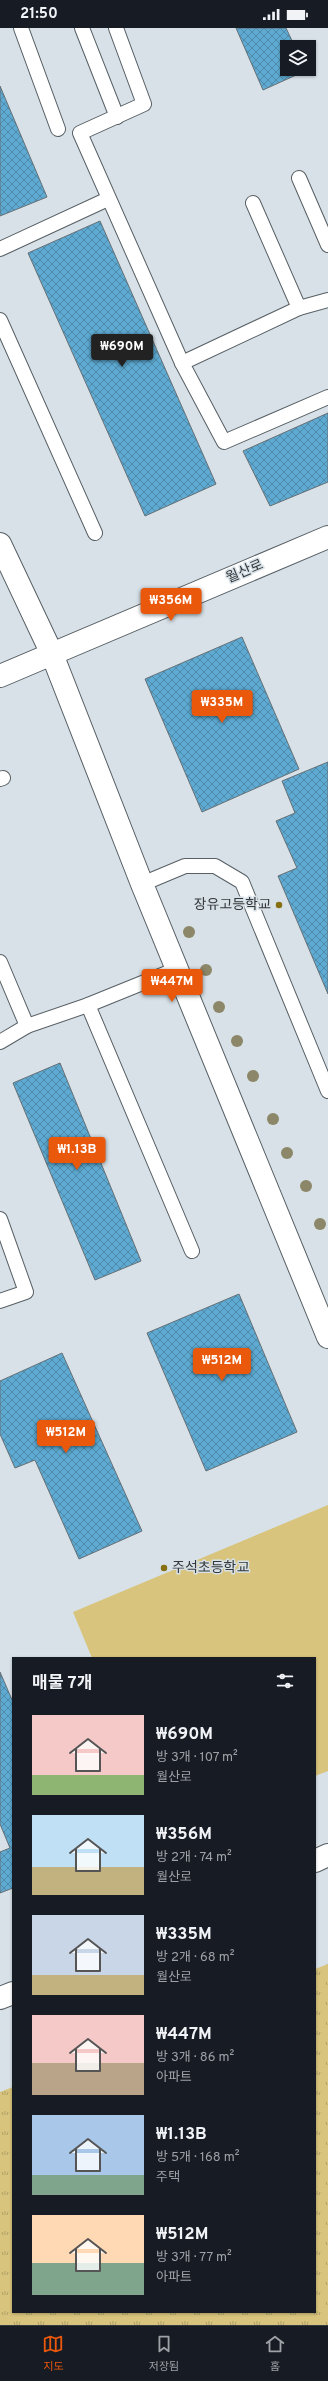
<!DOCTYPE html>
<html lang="ko">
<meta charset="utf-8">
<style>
body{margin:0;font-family:Overpass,"Noto Sans KR",sans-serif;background:#242831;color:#f1f3f6;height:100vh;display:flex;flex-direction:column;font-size:15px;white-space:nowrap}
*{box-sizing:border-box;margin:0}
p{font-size:13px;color:#9ea1a6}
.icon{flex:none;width:22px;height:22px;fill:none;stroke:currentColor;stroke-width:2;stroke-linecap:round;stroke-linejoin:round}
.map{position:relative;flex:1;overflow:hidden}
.panel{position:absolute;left:12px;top:1629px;width:304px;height:656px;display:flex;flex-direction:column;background:#171b24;border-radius:0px;box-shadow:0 1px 3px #0004}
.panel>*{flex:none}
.tools{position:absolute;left:280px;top:12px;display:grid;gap:8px}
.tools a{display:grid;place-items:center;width:36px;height:36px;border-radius:0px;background:#171b24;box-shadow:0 1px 3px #0004;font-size:20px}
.price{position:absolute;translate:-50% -34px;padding:0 9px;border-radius:4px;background:#ea580c;color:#fff;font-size:13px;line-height:26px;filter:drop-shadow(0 1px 2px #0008)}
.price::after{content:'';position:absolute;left:50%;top:24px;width:12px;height:9px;margin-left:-6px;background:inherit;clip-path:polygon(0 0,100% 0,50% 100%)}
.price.selected{background:#222;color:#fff}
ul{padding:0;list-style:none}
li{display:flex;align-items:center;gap:12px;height:100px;padding:0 20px}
li span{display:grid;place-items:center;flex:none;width:112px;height:80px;border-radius:0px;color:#555}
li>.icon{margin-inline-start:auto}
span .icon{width:48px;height:48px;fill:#fffc;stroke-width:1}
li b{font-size:17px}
h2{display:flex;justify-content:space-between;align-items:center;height:48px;padding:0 20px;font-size:17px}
.status{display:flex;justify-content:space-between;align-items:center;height:28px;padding:0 20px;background:#171b24;direction:ltr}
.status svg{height:11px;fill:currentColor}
.dock{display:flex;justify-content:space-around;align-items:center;height:56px;border-top:1px solid #363941;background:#171b24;font-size:11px;color:#9ea1a6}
.dock a{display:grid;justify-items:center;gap:2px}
.dock .selected{color:#ea580c}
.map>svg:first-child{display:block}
.park{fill:url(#park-tufts)}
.garden{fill:#d8c47c}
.building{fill:url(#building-cross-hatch);stroke:#666f74}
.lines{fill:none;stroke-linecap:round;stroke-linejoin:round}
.service-casing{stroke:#575f64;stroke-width:16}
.tertiary-casing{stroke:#575f64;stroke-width:24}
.service{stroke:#fff;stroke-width:14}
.tertiary{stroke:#fff;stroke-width:22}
.tree{fill:#8b8768}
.poi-dot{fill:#877011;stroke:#d7e1e7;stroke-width:1.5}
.labels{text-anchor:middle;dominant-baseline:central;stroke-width:3;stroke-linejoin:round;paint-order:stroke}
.street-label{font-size:14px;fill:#34383a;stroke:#d7e1e7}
.poi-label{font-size:14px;fill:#34383a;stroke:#d7e1e7;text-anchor:end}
</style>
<div class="status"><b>21:50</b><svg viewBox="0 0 49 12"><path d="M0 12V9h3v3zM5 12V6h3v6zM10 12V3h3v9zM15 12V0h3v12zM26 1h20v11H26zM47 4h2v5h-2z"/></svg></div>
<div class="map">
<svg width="328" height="2297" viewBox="0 0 328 2297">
<defs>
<pattern id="park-tufts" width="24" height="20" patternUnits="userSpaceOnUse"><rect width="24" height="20" fill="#d8c47c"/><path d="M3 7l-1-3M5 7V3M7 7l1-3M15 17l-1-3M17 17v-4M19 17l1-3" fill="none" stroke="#b0a067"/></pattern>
<pattern id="building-cross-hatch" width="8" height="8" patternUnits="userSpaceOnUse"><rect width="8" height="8" fill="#5eaad2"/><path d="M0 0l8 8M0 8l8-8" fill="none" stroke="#4e8bab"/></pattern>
</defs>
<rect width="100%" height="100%" fill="#d7e1e7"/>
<polygon class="park" points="328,1936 328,2297 0,2297 0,2064 13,2059 13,2284 315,2284 315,1941"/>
<polygon class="garden" points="328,1477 328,1743 315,1748 315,1630 92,1630 73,1584"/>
<g class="building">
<polygon points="236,0 286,0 295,19 287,19 287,41 304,41 305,43 263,62"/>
<polygon points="0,58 47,169 0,188"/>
<polygon points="100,193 216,456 145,488 28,225"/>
<polygon points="328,385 328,454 270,478 243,423"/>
<polygon points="242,609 299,741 202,784 145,651"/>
<polygon points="328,734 328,966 278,848 297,840 276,793 295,785 282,753"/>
<polygon points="60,1035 141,1233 95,1252 13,1055"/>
<polygon points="239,1266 297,1404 206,1443 147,1305"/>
<polygon points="62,1325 142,1503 79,1531 35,1432 15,1440 0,1406 0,1353"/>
<polygon points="0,1644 13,1674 13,1860 0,1865 0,1824 10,1820 0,1796"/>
</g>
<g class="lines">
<defs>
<g id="service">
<polyline points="21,0 58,101"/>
<polyline points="82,0 117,89"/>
<polyline points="116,0 144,76 80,105 182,335 224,414 328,369"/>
<polyline points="299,150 328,217"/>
<polyline points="253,175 299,280"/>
<polyline points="0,221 108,171"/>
<polyline points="0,292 95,505"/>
<polyline points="182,335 299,280 328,272"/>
<polyline points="0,751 3,750"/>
<polyline points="142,856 185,838 215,838 242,854 328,1063"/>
<polyline points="0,934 27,998"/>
<polyline points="88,977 192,1223"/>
<polyline points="0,1014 27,998 88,977 177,941"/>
<polyline points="0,1191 26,1264 0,1273"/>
</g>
<g id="tertiary">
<polyline points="0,516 52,626 142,856 328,1309"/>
<polyline points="0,648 328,509"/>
<polyline points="315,1833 328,1827"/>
<polyline points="0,1970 13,1965"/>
</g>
</defs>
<use href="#service" class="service-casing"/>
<use href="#tertiary" class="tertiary-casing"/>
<use href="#service" class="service"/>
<use href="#tertiary" class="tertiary"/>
</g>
<g class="tree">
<circle cx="189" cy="904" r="6"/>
<circle cx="206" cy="942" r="6"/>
<circle cx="219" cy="979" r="6"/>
<circle cx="237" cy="1013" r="6"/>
<circle cx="253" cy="1048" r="6"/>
<circle cx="273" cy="1091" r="6"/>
<circle cx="287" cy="1125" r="6"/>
<circle cx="306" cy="1158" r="6"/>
<circle cx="320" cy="1196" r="6"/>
</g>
<g class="poi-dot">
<circle cx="279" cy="877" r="4"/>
<circle cx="164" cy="1540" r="4"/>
</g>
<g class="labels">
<g class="street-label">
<text transform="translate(245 544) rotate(-23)">월산로</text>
</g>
<g class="poi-label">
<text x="271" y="877">장유고등학교</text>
<text x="172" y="1540" text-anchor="start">주석초등학교</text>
</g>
</g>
</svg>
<div class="tools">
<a><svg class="icon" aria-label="layers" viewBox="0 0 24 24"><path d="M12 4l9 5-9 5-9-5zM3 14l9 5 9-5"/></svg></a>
</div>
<b class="price selected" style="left:122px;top:340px">₩690M</b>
<b class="price" style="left:171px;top:594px">₩356M</b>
<b class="price" style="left:222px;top:696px">₩335M</b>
<b class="price" style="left:172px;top:975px">₩447M</b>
<b class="price" style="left:77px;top:1143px">₩1.13B</b>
<b class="price" style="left:222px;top:1354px">₩512M</b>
<b class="price" style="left:66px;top:1426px">₩512M</b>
<section class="panel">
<h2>매물 7개<svg class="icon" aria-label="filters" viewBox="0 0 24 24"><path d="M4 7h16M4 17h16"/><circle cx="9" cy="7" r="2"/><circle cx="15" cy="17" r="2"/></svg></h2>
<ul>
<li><span style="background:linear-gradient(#f6c9c9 75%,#8fb573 0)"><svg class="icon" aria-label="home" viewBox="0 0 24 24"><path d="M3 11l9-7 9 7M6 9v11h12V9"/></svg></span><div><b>₩690M</b><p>방 3개 · 107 m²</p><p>월산로</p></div></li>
<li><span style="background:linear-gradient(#bfe0f5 65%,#c2b280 0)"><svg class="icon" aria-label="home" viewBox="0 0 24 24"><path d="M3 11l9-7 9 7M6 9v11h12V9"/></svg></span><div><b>₩356M</b><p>방 2개 · 74 m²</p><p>월산로</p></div></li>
<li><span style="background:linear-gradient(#c9d6e8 75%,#c2b280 0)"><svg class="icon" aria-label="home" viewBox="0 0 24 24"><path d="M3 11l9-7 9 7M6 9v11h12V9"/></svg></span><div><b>₩335M</b><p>방 2개 · 68 m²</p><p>월산로</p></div></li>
<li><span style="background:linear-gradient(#f6c9c9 60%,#b9a48a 0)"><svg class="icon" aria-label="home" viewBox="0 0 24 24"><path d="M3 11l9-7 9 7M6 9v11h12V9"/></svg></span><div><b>₩447M</b><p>방 3개 · 86 m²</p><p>아파트</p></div></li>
<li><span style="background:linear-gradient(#a9c7e8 75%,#7fa58c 0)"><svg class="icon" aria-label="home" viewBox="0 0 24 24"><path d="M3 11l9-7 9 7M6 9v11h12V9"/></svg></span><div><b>₩1.13B</b><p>방 5개 · 168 m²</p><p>주택</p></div></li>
<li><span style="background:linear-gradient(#ffd9b3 60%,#7fa58c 0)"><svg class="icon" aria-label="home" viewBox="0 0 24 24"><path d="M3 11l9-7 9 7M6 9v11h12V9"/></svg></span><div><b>₩512M</b><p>방 3개 · 77 m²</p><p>아파트</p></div></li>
</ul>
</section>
</div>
<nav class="dock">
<a class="selected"><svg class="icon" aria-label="map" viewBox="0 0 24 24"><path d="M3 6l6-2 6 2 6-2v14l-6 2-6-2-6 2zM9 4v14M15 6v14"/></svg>지도</a>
<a><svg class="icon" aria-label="saved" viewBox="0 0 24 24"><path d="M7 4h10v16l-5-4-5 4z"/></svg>저장됨</a>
<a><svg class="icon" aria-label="home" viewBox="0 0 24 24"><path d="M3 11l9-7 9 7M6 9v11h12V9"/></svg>홈</a>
</nav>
